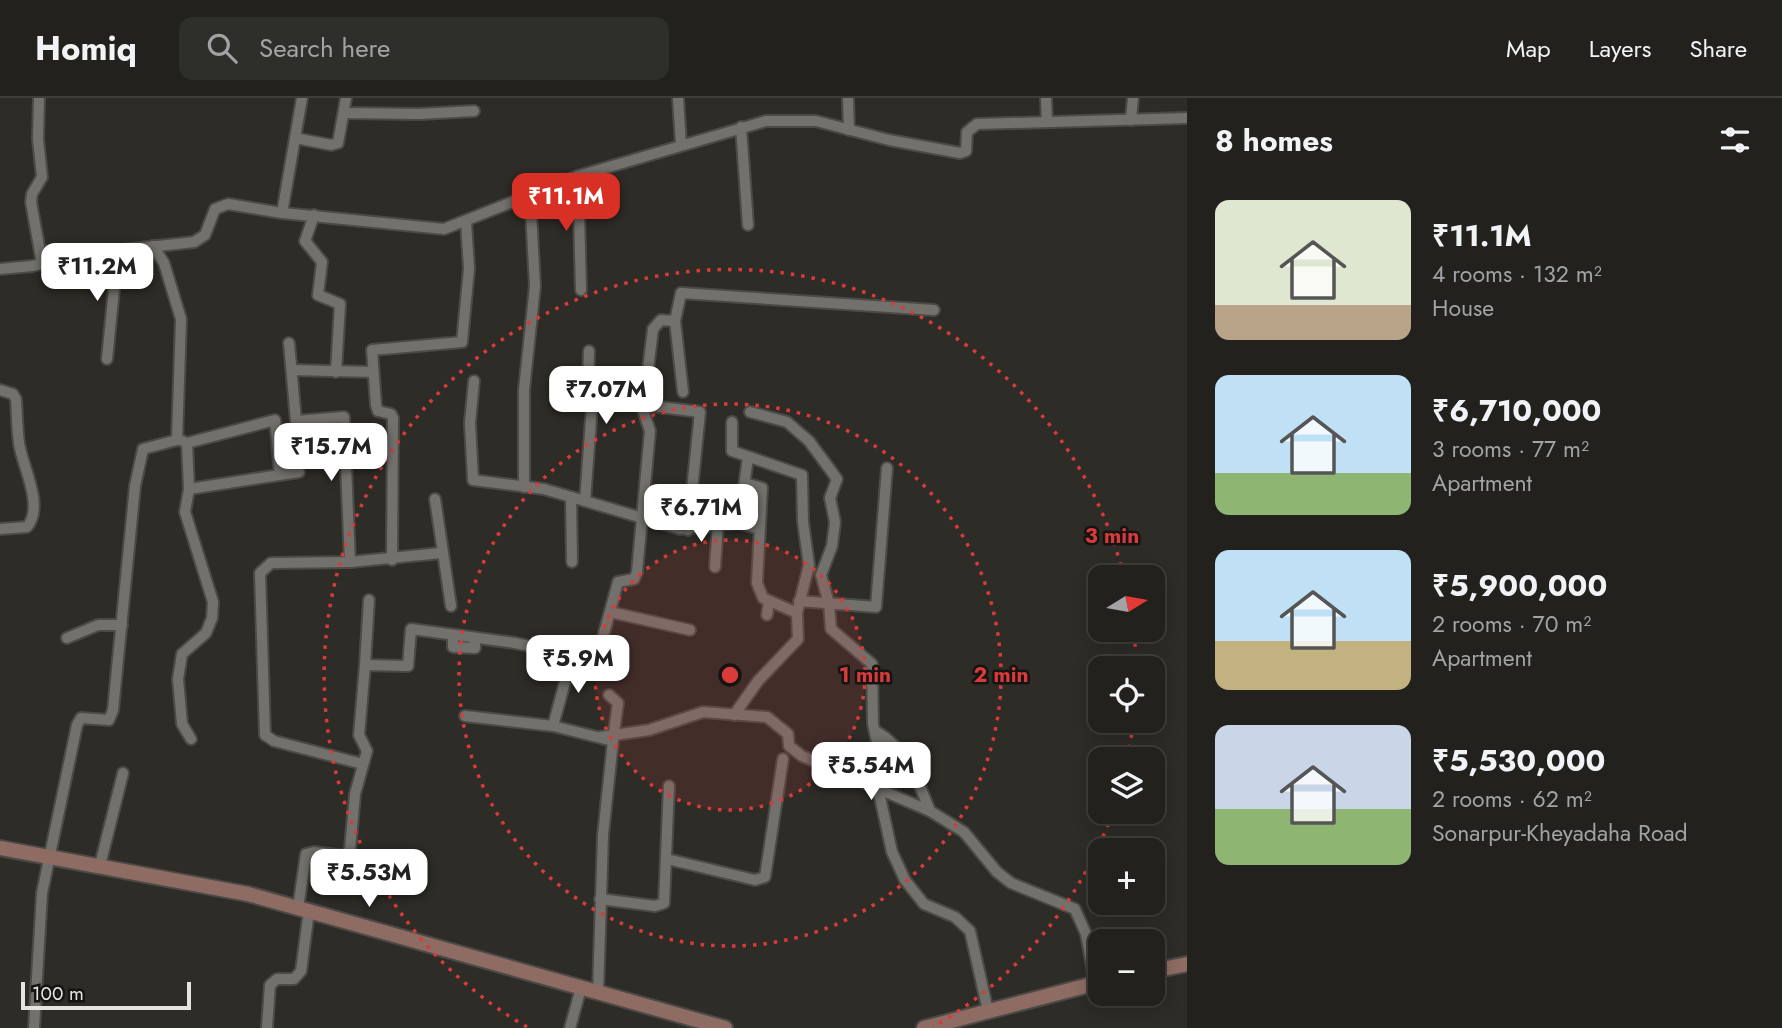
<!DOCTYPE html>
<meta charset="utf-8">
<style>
body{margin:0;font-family:Jost,sans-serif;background:#2e2e2a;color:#f1f3f6;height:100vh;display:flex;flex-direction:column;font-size:26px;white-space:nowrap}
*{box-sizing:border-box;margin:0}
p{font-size:23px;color:#a2a3a4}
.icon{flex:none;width:38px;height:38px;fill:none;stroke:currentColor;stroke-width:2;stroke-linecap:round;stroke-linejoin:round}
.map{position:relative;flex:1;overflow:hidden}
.sheet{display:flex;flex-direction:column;background:#22211d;width:595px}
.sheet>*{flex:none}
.needle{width:46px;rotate:79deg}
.fabs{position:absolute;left:1088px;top:467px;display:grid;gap:14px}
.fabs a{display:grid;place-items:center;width:77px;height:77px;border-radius:14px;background:#22211d;box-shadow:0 4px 18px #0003,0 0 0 2px #3f3e3b;font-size:35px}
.scale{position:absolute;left:21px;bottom:18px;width:170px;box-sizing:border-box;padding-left:7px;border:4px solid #e6e4e1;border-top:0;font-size:19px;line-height:24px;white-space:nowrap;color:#e6e4e1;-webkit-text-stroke:5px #151412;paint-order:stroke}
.price{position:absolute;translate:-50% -60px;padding:0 16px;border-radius:14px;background:#fff;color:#222;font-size:23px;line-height:46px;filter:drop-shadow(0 2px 4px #0008)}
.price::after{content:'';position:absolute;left:50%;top:42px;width:21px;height:16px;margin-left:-10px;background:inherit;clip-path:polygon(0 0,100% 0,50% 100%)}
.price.selected{background:#d93025;color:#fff}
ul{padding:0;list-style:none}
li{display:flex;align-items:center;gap:21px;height:175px;padding:0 28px}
li span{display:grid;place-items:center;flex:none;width:196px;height:140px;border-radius:14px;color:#555}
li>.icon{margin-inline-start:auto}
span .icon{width:84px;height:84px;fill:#fffc;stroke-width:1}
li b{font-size:30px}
h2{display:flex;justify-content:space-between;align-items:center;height:84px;padding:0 28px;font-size:30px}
header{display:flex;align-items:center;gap:42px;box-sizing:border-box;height:98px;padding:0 35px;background:#22211d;border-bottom:2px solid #3f3e3b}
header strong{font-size:33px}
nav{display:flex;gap:38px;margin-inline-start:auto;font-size:24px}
.search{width:490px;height:63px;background:#2e2e2a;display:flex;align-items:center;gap:18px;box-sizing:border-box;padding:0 24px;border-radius:14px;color:#a2a3a4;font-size:26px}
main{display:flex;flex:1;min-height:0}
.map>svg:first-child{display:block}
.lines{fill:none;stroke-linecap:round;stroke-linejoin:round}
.minor-casing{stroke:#4c4a46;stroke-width:14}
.secondary-casing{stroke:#4c4a46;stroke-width:18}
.minor{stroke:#73716c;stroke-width:10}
.secondary{stroke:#8e6c63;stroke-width:14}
.ring{fill:none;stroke:#d83b3a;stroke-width:3.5;stroke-dasharray:3.5 7}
.centre{fill:#d83b3a;stroke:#151412;stroke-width:3.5}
.ring-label{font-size:21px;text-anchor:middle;font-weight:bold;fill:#d83b3a;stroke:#151412;stroke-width:5;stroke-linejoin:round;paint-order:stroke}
</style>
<header>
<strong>Homiq</strong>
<div class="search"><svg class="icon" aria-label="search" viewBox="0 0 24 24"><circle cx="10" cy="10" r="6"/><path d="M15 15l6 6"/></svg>Search here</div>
<nav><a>Map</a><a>Layers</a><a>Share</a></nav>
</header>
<main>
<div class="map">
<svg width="1187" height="930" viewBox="0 0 1187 930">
<rect width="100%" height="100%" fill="#2e2c27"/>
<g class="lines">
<defs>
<g id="minor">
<polyline points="39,0 38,41 42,79 32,96 31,104 42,165"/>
<polyline points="678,0 681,46"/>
<polyline points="848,0 849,32"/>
<polyline points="1046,0 1047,24"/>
<polyline points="345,15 419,16 474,13"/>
<polyline points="1131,22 1133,0"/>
<polyline points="741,29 748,127"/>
<polyline points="295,40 331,47 338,45 346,0"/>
<polyline points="578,78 581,192"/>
<polyline points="282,115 302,0"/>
<polyline points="314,117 305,143 322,164 318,197 340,206 336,274"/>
<polyline points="0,171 32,168 87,156 194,144 205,137 215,111 228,106 282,115 444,131 578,78 766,23 816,23 889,42 960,55 966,53 967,34 977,26 1187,20"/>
<polyline points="289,245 296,323 344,319 350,464"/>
<polyline points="107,261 118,152"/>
<polyline points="292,272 373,274"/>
<polyline points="474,283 470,325 473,382 544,391 680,431 739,425"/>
<path d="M 0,292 L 13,296 L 16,301 C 17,316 17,330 19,345 C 22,368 45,408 27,429 L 0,431"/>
<polyline points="683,294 675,223 681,195 934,212"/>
<polyline points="644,307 700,314 688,432"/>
<polyline points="750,314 787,324 809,343 837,381 830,400 835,424 832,448 821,477 829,506 831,531 872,566 873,626 879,653 878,690 892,754 905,782 924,806 955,819 970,833 988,913"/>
<polyline points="732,324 732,353 802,377 803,424 809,467 797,515 763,500 757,485 762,390 745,385"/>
<polyline points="180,342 187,345 275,322 280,376"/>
<polyline points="187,345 189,391 185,414 213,504 212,520 206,535 182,556 178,581 182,626 191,641"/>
<polyline points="748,359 739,425 759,431"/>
<polyline points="524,389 524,292 535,188 530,96"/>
<polyline points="189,391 299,374"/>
<polyline points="571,399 572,464"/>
<polyline points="435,401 451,508"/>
<polyline points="585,403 593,294 588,285 589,253"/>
<polyline points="392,462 393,320 391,316 378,313 376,307 372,252 462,244 469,171 466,123"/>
<polyline points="715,469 718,425"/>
<polyline points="799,503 876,509 887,370"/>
<polyline points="610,514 690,532"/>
<polyline points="767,517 769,503"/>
<polyline points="453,537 453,549 475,550 475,540"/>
<polyline points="67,540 98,527 122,527"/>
<polyline points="365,567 369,502"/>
<polyline points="609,597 618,605 613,642"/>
<polyline points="734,617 758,583 798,541 797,515"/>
<polyline points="465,618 553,628 613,643 603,737 598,895"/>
<polyline points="553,628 572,558"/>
<path d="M 875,633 C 904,648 919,684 930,713"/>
<polyline points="600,639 649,632 703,614 767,619 788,636 789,648 802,658 930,713 964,734 997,774 1011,785 1075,811 1086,836 1095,885"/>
<polyline points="363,666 274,643 265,637 260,475 271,465 350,464 441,455"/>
<polyline points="667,761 755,782 765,779 783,661"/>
<polyline points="100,767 123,675"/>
<polyline points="600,801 655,808 664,805 669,688"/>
<polyline points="298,810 306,756 314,754 345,758 350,751 355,696 367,653 359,637 365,567 408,568 411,531 515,545 585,560 598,557 618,484 634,481 637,474 650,333 643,312 653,231 661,222 675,223"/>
<polyline points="34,930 42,795 77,627 81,620 109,622 113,612 135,388 143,351 177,342 181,221 164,165 153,148"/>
<polyline points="267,930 270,887 277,881 294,881 301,873 309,813"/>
<polyline points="570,930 581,890"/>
</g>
<g id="secondary">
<polyline points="0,750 248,796 725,930"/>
<polyline points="1153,873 1187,866"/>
<polyline points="924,930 1101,884"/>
</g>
</defs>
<use href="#minor" class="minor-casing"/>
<use href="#secondary" class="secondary-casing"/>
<use href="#minor" class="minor"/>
<use href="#secondary" class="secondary"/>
</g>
<circle cx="730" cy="577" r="135" fill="#d83b3a" fill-opacity=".12"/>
<g class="ring">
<circle cx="730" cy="577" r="135"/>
<circle cx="730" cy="577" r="271"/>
<path d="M1133 626A406 406 0 0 1 1127 661M1112 716A406 406 0 0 1 933 929M527 929A406 406 0 1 1 1124 479M1134 535A406 406 0 0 1 1136 570"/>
</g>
<circle cx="730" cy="577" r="10" class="centre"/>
<g class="ring-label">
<text x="1112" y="445">3 min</text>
<text x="865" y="584">1 min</text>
<text x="1001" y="584">2 min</text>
</g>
</svg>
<div class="fabs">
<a><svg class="needle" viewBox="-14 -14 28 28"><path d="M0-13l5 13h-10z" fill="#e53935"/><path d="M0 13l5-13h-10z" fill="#a2a3a4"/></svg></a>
<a><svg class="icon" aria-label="locate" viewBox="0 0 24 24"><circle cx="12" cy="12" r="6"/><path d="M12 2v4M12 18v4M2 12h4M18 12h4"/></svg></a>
<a><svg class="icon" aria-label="layers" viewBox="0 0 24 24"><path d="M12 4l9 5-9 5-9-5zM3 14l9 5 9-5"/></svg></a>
<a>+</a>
<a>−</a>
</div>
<div class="scale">100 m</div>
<b class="price selected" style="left:566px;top:135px">₹11.1M</b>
<b class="price" style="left:97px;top:205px">₹11.2M</b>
<b class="price" style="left:606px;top:328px">₹7.07M</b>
<b class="price" style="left:331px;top:385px">₹15.7M</b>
<b class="price" style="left:701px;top:446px">₹6.71M</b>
<b class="price" style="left:578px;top:597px">₹5.9M</b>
<b class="price" style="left:871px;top:704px">₹5.54M</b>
<b class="price" style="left:369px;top:811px">₹5.53M</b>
</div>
<section class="sheet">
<h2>8 homes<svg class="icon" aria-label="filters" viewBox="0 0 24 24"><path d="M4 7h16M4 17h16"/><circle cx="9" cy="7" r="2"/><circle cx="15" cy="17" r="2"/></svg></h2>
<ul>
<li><span style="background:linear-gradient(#dfe7d0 75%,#b9a48a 0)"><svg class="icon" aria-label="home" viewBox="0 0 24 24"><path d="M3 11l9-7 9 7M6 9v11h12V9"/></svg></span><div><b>₹11.1M</b><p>4 rooms · 132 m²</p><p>House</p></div></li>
<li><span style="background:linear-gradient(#bfe0f5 70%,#8fb573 0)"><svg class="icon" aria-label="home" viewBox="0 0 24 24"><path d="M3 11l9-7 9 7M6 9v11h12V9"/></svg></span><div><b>₹6,710,000</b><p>3 rooms · 77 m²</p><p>Apartment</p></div></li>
<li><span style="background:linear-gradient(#bfe0f5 65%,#c2b280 0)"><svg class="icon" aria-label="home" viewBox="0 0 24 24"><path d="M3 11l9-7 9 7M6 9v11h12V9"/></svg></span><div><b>₹5,900,000</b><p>2 rooms · 70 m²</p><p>Apartment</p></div></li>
<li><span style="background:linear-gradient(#c9d6e8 60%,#8fb573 0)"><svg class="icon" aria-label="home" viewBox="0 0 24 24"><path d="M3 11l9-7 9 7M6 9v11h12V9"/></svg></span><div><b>₹5,530,000</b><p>2 rooms · 62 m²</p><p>Sonarpur-Kheyadaha Road</p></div></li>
</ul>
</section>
</main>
